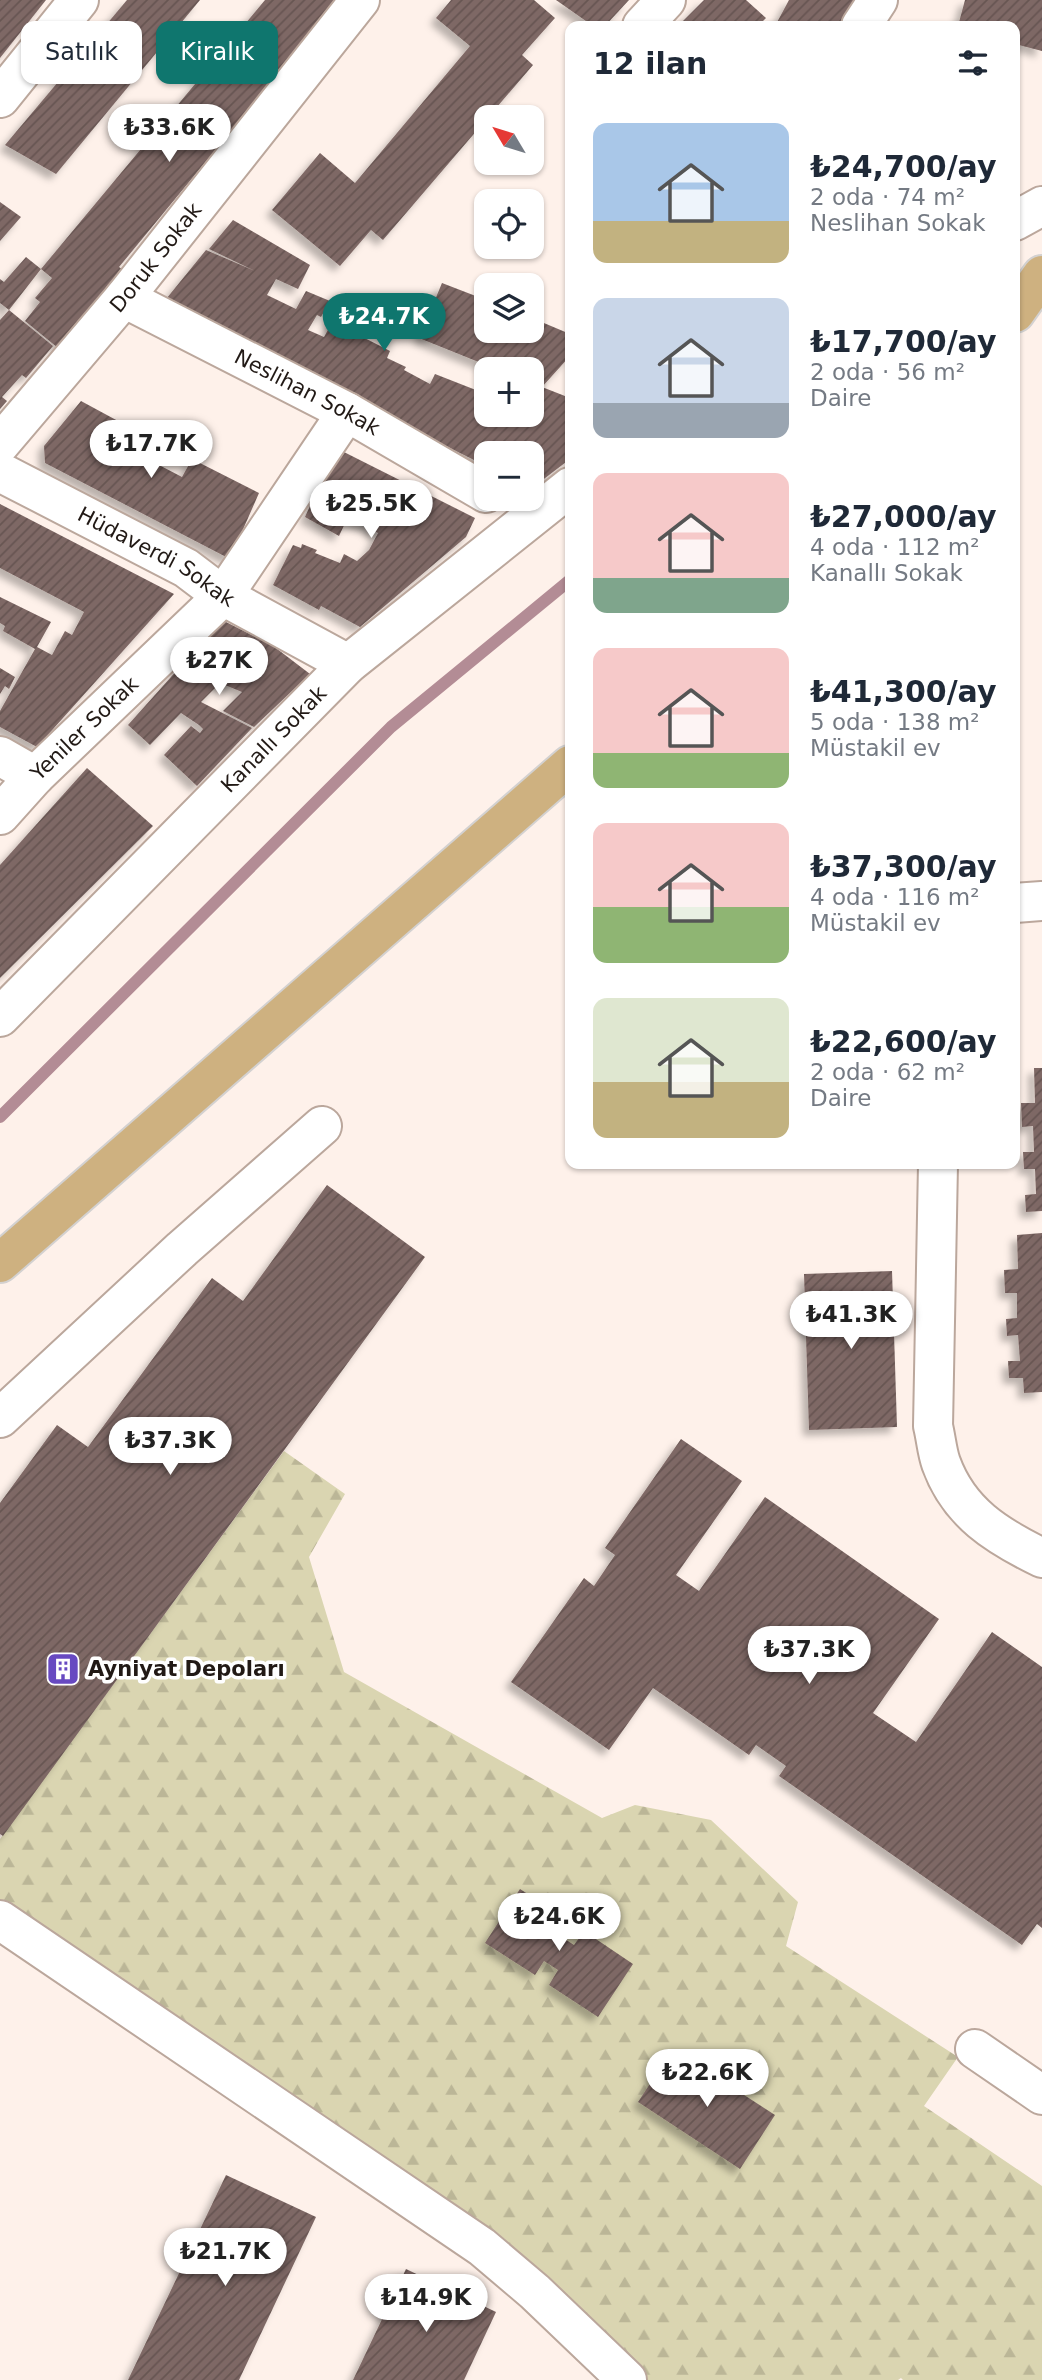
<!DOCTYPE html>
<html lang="tr">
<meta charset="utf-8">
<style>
body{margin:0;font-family:"DejaVu Sans",sans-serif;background:#f2f2f3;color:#1f2937;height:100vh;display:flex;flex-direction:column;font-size:26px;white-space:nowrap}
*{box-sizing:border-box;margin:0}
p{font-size:23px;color:#747a83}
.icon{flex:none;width:38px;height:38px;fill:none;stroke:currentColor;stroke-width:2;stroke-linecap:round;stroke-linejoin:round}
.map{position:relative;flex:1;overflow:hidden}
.drawer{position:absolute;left:565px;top:21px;width:455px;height:1148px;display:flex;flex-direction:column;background:#fff;border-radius:14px;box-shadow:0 2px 5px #0004}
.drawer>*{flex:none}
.guide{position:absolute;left:21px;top:21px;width:439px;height:63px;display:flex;gap:14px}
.needle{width:46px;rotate:308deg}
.tools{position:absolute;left:474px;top:105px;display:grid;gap:14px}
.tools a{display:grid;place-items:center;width:70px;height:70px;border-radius:14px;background:#fff;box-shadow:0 2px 5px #0004;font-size:35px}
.price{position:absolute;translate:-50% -60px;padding:0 16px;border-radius:24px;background:#fff;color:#222;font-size:23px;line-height:46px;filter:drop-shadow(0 2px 4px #0008)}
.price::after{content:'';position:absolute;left:50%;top:42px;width:21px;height:16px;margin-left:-10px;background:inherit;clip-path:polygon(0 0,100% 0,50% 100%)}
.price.current{background:#0f766e;color:#fff}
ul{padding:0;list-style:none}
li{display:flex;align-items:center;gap:21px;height:175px;padding:0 28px}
li span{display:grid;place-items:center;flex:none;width:196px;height:140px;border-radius:14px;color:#555}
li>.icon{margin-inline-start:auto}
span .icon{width:84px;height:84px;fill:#fffc;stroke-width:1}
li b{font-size:30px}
h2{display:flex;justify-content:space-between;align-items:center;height:84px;padding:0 28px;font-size:30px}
.pill{padding:0 24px;border-radius:14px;background:#fff;box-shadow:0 2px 5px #0004;font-size:24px;line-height:63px}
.pill.current{background:#0f766e;color:#fff}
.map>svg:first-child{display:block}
.forest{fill:url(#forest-firs)}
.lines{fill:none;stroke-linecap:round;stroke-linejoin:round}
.stream{stroke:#b38c95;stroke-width:12}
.building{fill:url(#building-hatch);filter:url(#shadow)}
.minor-casing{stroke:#bba79c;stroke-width:42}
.major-casing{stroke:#d3d1d0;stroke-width:42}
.minor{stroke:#fff;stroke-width:38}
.major{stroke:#ceb180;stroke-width:38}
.labels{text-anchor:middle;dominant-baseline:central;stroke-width:7;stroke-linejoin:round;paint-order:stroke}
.street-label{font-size:21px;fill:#211915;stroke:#fff}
.poi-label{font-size:21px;font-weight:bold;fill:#211915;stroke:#fff;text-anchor:start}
</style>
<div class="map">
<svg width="1042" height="2380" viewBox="0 0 1042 2380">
<defs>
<pattern id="forest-firs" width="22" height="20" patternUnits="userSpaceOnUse" patternTransform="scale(1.75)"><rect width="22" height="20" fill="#dad5b1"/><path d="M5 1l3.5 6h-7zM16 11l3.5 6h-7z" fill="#bbb697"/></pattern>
<pattern id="building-hatch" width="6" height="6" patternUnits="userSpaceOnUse" patternTransform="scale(1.75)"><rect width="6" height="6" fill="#7e6865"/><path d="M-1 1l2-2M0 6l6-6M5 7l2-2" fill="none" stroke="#675552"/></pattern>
<filter id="shadow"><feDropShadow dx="-6" dy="6" stdDeviation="3.5" flood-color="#0004"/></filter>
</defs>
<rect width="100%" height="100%" fill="#fef1ea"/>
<polygon class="forest" points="284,1451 345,1494 309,1557 344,1672 602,1818 635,1805 711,1820 798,1902 786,1946 958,2057 924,2106 1042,2186 1042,2380 903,2380 901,2378 898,2380 627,2380 535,2292 0,1920 0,1839"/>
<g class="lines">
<polyline class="stream" points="0,1117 391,727 570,580"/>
</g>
<g class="building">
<polygon points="0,0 46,0 0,58"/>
<polygon points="127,0 200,0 56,174 5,145"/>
<polygon points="265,0 339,0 119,267 126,272 58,348 25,321 40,302 35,298 52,278 41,269"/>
<polygon points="451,0 534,0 555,18 522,55 533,65 383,240 371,230 340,266 272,210 320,153 355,183 470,46 436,18"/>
<polygon points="556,0 629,0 605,26 593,26"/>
<polygon points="704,0 746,0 766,18 758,26 678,26"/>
<polygon points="789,0 854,0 841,26 775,26"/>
<polygon points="965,0 1042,0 1042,51 1015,44 1015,26 958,26"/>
<polygon points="0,202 21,217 0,241"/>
<polygon points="233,220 310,265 298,289 276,279 267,295 296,309 306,291 330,301 321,317 317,315 308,330 324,337 335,317 347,324 345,328 390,351 387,358 406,367 404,370 430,384 435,374 486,394 486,415 532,415 532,398 538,386 532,383 532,369 496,369 419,338 442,283 486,300 486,331 532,331 532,318 570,334 570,356 542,387 570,398 570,459 532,488 532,453 486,453 486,466 162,304 206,250 255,271 209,249"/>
<polygon points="26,257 41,269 9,310 53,346 26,378 22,375 2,397 7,401 0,409 0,320 9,310 0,303 0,279 4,282"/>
<polygon points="81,401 142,434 137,448 161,459 159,465 182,477 192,459 259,493 230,559 45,463 44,446"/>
<polygon points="336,448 475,518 466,537 360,627 321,606 319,610 273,585 293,545 301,548 302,544 317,550 315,553 340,563 344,554 357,561 369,550 378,533 348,517 339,536 305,517"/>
<polygon points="0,504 174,594 37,747 0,727 0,711 35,649 3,631 5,626 0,623 0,597 51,622 37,647 52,655 65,631 72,635 84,612 0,568"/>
<polygon points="222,620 272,645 310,674 254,727 223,711 242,692 220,683 201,702 252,728 197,786 164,755 191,726 200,733 203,729 199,725 181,713 150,745 128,725"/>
<polygon points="0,668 15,677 9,689 5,686 0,694"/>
<polygon points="87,768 153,826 0,978 0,865"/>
<polygon points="1034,1068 1042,1068 1042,1211 1026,1212 1025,1195 1036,1194 1035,1169 1024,1169 1023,1152 1034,1152 1033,1126 1022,1127 1021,1103 1035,1103"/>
<polygon points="327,1185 425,1257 3,1836 0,1834 0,1503 57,1425 88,1447 212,1278 243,1301"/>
<polygon points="1042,1233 1042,1392 1024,1393 1023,1378 1009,1378 1008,1361 1020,1361 1018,1335 1007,1336 1006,1319 1017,1318 1017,1293 1005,1293 1004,1270 1018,1269 1017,1235"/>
<polygon points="892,1271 897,1427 809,1430 804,1274"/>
<polygon points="681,1439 742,1481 676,1575 699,1591 765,1497 939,1619 873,1713 916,1742 992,1632 1042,1667 1042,1928 1037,1924 1022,1945 779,1776 786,1766 756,1745 749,1755 653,1688 609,1750 511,1682 584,1578 594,1586 615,1555 605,1548"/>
<polygon points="520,1889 569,1921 560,1936 574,1945 584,1931 633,1964 598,2017 549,1985 558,1970 544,1961 535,1975 485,1943"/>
<polygon points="673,2049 775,2115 740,2169 638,2102"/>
<polygon points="226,2175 316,2217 239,2380 128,2380"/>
<polygon points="406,2269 496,2312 464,2380 353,2380"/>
</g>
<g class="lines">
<defs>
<g id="minor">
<polyline points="642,26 666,0"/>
<polyline points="861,26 878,0"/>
<polyline points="0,98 79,0"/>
<polyline points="1015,221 1042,206"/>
<path id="s1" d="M 124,298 L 347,412 L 486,493"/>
<path id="s2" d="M 0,444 L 124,298 L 360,0"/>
<path id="s3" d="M 0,472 L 186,568 L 223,596 L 348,664"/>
<polyline points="0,756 35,776"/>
<path id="s4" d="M 0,815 L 35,776 L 223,596 L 347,412"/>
<polyline points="1015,903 1042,901"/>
<path id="s5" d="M 0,1017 L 348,664 L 570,487"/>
<path d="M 938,1164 L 933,1426 C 936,1438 937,1452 941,1463 C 959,1513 997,1536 1042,1558"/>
<polyline points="0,1418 182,1249 322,1126"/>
<polyline points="0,1920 482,2247 535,2292 627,2380"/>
<polyline points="975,2049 1042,2095"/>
</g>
<g id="major">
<polyline points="1015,313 1042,275"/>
<polyline points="0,1263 570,765"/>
</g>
</defs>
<use href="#minor" class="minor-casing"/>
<use href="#major" class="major-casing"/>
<use href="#minor" class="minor"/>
<use href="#major" class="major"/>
</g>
<defs>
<symbol id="building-square" viewBox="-11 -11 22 22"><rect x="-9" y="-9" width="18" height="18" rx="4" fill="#6749c1" stroke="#fff"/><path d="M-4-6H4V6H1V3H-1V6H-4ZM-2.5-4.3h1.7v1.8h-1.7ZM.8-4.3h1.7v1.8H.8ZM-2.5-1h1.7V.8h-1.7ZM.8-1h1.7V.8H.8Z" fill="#fff"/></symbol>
</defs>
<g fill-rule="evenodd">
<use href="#building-square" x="44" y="1650" width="38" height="38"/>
</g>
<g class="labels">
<g class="street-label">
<text stroke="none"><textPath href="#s2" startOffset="243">Doruk Sokak</textPath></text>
<text stroke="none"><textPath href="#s1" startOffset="206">Neslihan Sokak</textPath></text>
<text stroke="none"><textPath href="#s3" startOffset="178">Hüdaverdi Sokak</textPath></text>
<text stroke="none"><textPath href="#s4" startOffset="121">Yeniler Sokak</textPath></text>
<text stroke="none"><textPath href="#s5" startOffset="390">Kanallı Sokak</textPath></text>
</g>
<g class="poi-label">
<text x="88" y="1669">Ayniyat Depoları</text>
</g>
</g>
</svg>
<div class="tools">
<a><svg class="needle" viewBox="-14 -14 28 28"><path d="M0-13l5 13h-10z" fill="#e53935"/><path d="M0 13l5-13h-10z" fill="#747a83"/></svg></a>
<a><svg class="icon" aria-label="locate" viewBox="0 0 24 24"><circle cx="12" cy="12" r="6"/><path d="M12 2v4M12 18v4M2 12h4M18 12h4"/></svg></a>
<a><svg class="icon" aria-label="layers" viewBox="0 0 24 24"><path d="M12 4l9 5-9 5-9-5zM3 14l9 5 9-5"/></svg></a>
<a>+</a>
<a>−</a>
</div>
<b class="price" style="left:169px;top:164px">₺33.6K</b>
<b class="price current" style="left:384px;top:353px">₺24.7K</b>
<b class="price" style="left:151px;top:480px">₺17.7K</b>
<b class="price" style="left:371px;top:540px">₺25.5K</b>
<b class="price" style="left:219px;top:697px">₺27K</b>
<b class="price" style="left:851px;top:1351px">₺41.3K</b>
<b class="price" style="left:170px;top:1477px">₺37.3K</b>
<b class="price" style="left:809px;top:1686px">₺37.3K</b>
<b class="price" style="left:559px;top:1953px">₺24.6K</b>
<b class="price" style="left:707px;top:2109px">₺22.6K</b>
<b class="price" style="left:225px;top:2288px">₺21.7K</b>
<b class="price" style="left:426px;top:2334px">₺14.9K</b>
<div class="guide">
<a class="pill">Satılık</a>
<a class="pill current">Kiralık</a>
</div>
<section class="drawer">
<h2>12 ilan<svg class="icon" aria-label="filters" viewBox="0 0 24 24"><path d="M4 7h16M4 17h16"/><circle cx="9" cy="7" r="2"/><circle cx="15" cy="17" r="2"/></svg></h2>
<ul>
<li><span style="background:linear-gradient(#a9c7e8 70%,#c2b280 0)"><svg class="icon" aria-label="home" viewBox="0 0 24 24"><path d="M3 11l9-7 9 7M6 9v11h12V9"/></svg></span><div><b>₺24,700/ay</b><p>2 oda · 74 m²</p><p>Neslihan Sokak</p></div></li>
<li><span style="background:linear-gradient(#c9d6e8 75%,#9aa5b1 0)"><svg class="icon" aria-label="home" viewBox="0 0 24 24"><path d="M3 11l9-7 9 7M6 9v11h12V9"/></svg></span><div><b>₺17,700/ay</b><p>2 oda · 56 m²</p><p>Daire</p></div></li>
<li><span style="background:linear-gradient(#f6c9c9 75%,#7fa58c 0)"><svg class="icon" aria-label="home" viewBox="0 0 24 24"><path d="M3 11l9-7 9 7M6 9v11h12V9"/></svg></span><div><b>₺27,000/ay</b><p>4 oda · 112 m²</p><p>Kanallı Sokak</p></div></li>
<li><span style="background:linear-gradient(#f6c9c9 75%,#8fb573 0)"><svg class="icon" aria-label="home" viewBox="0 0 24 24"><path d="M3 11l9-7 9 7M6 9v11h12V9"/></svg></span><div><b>₺41,300/ay</b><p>5 oda · 138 m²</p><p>Müstakil ev</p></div></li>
<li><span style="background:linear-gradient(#f6c9c9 60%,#8fb573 0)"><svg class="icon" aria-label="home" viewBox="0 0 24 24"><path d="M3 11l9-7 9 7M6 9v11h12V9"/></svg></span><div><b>₺37,300/ay</b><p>4 oda · 116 m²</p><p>Müstakil ev</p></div></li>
<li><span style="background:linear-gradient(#dfe7d0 60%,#c2b280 0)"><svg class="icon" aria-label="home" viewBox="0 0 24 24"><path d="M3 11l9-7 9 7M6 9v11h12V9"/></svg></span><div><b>₺22,600/ay</b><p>2 oda · 62 m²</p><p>Daire</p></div></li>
</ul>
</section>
</div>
